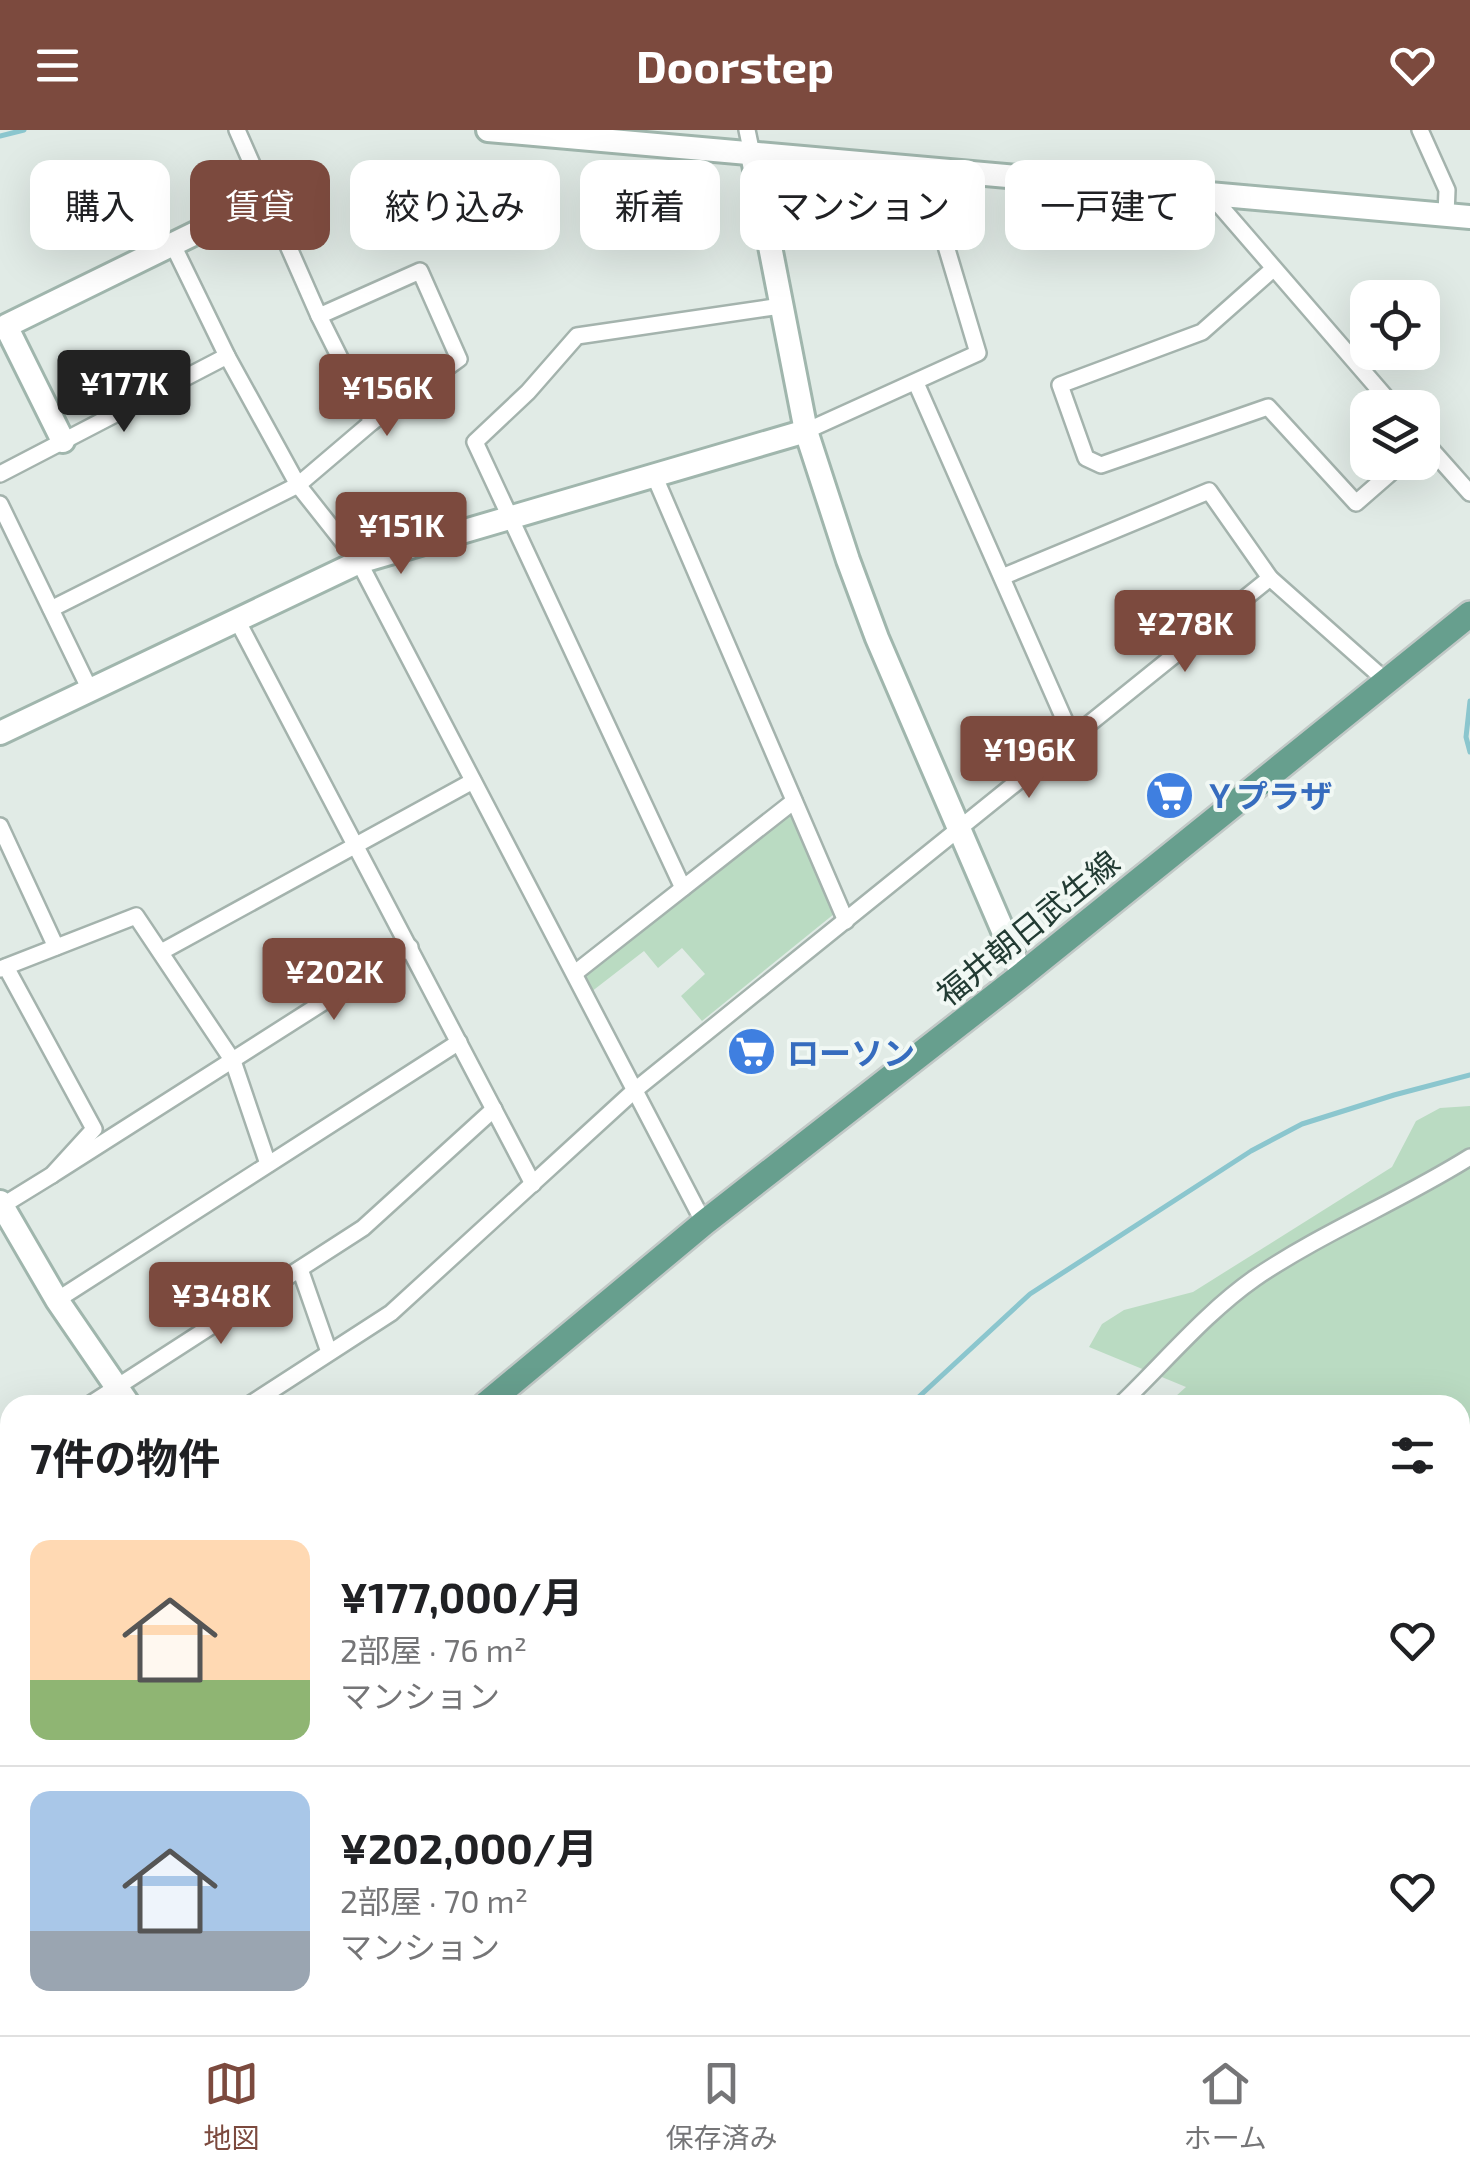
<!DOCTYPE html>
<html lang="ja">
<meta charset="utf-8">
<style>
body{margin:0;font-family:"Exo 2","Noto Sans JP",sans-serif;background:#f6f6f6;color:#202124;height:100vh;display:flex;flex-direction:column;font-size:38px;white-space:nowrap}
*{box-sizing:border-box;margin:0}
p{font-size:32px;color:#757577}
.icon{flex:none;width:55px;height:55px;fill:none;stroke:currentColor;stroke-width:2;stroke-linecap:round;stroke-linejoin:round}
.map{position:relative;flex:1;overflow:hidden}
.panel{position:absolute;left:0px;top:1265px;width:1470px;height:640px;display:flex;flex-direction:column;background:#fff;border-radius:30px 30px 0 0;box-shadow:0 10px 40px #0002}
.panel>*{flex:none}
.hud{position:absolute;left:30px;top:30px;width:1410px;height:90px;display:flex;gap:20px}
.tools{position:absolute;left:1350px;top:150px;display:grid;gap:20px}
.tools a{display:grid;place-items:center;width:90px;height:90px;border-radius:20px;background:#fff;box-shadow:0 10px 40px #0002;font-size:50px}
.price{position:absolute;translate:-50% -85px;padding:0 22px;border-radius:10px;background:#7c4a3e;color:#fff;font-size:32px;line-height:65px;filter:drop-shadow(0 2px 5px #0008)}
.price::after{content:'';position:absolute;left:50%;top:60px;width:30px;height:22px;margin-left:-15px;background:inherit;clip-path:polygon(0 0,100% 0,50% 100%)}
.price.selected{background:#222;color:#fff}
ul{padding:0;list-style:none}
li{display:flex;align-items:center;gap:30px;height:250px;padding:0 30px}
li+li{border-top:2px solid #e0e0e0}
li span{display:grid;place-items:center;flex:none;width:280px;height:200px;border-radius:20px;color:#555}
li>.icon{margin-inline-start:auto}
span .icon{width:120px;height:120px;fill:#fffc;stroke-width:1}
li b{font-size:42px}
h2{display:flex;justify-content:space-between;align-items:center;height:120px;padding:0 30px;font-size:42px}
.chip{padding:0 35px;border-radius:20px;background:#fff;box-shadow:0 10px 40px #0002;font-size:35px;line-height:90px}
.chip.selected{background:#7c4a3e;color:#fff}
header{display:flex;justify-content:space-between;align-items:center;height:130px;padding:0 30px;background:#7c4a3e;color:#fff;font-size:45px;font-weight:700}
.tab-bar{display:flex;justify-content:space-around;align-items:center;height:140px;border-top:2px solid #e0e0e0;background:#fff;font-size:28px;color:#757577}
.tab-bar a{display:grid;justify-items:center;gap:5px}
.tab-bar .selected{color:#7c4a3e}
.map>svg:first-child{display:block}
.green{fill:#badbc2}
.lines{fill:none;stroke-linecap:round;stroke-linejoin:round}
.stream{stroke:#8bc6ce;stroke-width:5}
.street-casing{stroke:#a4b3ad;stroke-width:20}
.secondary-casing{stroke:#a0b6ad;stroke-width:28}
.primary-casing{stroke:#c1c8c6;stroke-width:30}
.street{stroke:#fff;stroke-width:15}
.secondary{stroke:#fff;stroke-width:22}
.primary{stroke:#679f8e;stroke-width:25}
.labels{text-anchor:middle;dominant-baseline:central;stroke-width:8;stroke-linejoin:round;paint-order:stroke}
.shop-label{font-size:32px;font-weight:bold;fill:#366cbe;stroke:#f1f8f4;text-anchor:start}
.street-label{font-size:32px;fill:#223b33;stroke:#f1f8f4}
</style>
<header><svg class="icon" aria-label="menu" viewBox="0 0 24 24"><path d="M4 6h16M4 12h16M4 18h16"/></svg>Doorstep<svg class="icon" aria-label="heart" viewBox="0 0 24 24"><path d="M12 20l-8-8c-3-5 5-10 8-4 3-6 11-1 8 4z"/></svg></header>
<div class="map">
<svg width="1470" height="1905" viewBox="0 0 1470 1905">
<rect width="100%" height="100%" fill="#e1ebe6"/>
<g class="green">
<polygon points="792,684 834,784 702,891 681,866 705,844 682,818 658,838 644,821 591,862 583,847"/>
<polygon points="1470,976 1470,1905 797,1905 800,1895 1460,1895 1460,1275 1166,1275 1186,1257 1089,1217 1102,1194 1124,1180 1193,1162 1392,1037 1416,991 1440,978"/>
</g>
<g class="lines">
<g class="stream">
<polyline points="0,6 24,0"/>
<polyline points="1470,571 1466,607 1470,622"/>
<polyline points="910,1275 1030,1164 1251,1021 1302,994 1394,965 1470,945"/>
<polyline points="0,1827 10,1831"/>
</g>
<defs>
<g id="street">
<polyline points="237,0 319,186 372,292"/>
<polyline points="747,0 752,24"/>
<polyline points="1420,0 1447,60 1446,85"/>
<polyline points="1209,63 1395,278"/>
<polyline points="172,113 227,226 298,355 359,432 704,1093"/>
<polyline points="1273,139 1202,202 1060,255 1086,328 1101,335 1268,277 1356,373 1403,332"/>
<polyline points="916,253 1072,607"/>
<polyline points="806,301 978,223 937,86 934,39"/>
<polyline points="1422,309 1470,363"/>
<polyline points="0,344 227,226"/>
<polyline points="654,345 846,791"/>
<polyline points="0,374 90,560"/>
<polyline points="1002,447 1209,361 1270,448 1385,550"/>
<polyline points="51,479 298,355 372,292 459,229 420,141 319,186"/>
<polyline points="237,490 533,1054"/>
<polyline points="0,696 56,817"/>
<polyline points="683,758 475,312 528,262 577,206 781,176"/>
<polyline points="161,822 473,651"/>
<polyline points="0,839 136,786 233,931 268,1034"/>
<polyline points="575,843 794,671"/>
<polyline points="52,1045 410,817"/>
<polyline points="0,1077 52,1045 94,999 6,837"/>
<polyline points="300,1139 329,1222"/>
<polyline points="57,1170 459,912"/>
<polyline points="89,1275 363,1098 494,979"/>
<polyline points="249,1275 391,1183 635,960 1270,448"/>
<path d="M 1120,1275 C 1164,1233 1205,1183 1255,1148 C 1323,1102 1400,1071 1470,1027"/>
<polyline points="0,1331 10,1325"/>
<polyline points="88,1895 96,1905"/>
<polyline points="364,1895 372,1905"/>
<polyline points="40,1905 52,1895"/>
<polyline points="383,1905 409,1895"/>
<polyline points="628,1905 636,1895"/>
</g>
<g id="secondary">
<polyline points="488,0 1470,87"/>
<polyline points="752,24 806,301 848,430 877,508 1022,845"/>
<polyline points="63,311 6,196 267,68"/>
<polyline points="0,603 359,432 806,301"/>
<polyline points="0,1072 57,1170 129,1275"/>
<polyline points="556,1895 563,1905"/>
</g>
<g id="primary">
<polyline points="485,1275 704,1093 1022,845 1470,484"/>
<polyline points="0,1677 10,1669"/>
</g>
</defs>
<use href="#street" class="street-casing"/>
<use href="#secondary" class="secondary-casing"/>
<use href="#primary" class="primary-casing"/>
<use href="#street" class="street"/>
<use href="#secondary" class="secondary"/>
<use href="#primary" class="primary"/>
</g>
<defs>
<symbol id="supermarket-disc" viewBox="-11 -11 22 22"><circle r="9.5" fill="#3f7fe0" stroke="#f1f8f4"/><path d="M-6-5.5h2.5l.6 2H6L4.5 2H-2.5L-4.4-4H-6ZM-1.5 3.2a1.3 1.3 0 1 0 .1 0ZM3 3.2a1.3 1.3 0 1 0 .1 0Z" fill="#fff"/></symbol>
</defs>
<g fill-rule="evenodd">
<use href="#supermarket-disc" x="1142" y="638" width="55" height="55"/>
<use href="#supermarket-disc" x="724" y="894" width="55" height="55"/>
</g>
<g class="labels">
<g class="shop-label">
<text x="1204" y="665">Ｙプラザ</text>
<text x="787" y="922">ローソン</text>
</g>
<g class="street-label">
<text transform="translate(1027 797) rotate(-39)">福井朝日武生線</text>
</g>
</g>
</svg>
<div class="tools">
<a><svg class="icon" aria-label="locate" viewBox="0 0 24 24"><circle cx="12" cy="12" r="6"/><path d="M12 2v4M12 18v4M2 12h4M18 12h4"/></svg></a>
<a><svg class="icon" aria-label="layers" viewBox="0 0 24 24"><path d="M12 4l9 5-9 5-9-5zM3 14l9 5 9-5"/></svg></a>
</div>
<b class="price selected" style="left:124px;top:305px">¥177K</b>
<b class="price" style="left:387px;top:309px">¥156K</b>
<b class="price" style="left:401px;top:447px">¥151K</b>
<b class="price" style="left:1185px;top:545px">¥278K</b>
<b class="price" style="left:1029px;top:671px">¥196K</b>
<b class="price" style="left:334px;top:893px">¥202K</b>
<b class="price" style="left:221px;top:1217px">¥348K</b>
<div class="hud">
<a class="chip">購入</a>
<a class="chip selected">賃貸</a>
<a class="chip">絞り込み</a>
<a class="chip">新着</a>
<a class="chip">マンション</a>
<a class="chip">一戸建て</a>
</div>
<section class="panel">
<h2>7件の物件<svg class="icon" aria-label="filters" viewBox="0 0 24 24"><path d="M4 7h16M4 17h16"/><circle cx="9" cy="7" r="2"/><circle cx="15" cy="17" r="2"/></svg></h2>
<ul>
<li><span style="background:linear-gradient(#ffd9b3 70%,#8fb573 0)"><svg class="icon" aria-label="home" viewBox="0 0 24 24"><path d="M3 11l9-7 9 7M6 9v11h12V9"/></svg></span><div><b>¥177,000/月</b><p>2部屋 · 76 m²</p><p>マンション</p></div><svg class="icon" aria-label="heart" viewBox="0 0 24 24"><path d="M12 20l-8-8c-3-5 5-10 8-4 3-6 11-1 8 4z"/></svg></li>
<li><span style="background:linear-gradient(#a9c7e8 70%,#9aa5b1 0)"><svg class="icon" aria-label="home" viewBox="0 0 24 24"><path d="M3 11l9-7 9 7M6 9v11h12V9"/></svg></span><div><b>¥202,000/月</b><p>2部屋 · 70 m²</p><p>マンション</p></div><svg class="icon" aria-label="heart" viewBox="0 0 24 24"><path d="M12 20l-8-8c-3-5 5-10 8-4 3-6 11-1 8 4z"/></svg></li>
</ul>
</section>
</div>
<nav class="tab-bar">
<a class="selected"><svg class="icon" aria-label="map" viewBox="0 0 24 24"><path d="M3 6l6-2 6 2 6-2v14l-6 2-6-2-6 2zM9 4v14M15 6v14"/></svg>地図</a>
<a><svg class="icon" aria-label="saved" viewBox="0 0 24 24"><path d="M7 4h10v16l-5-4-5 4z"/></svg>保存済み</a>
<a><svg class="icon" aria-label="home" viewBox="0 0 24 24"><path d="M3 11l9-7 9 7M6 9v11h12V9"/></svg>ホーム</a>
</nav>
